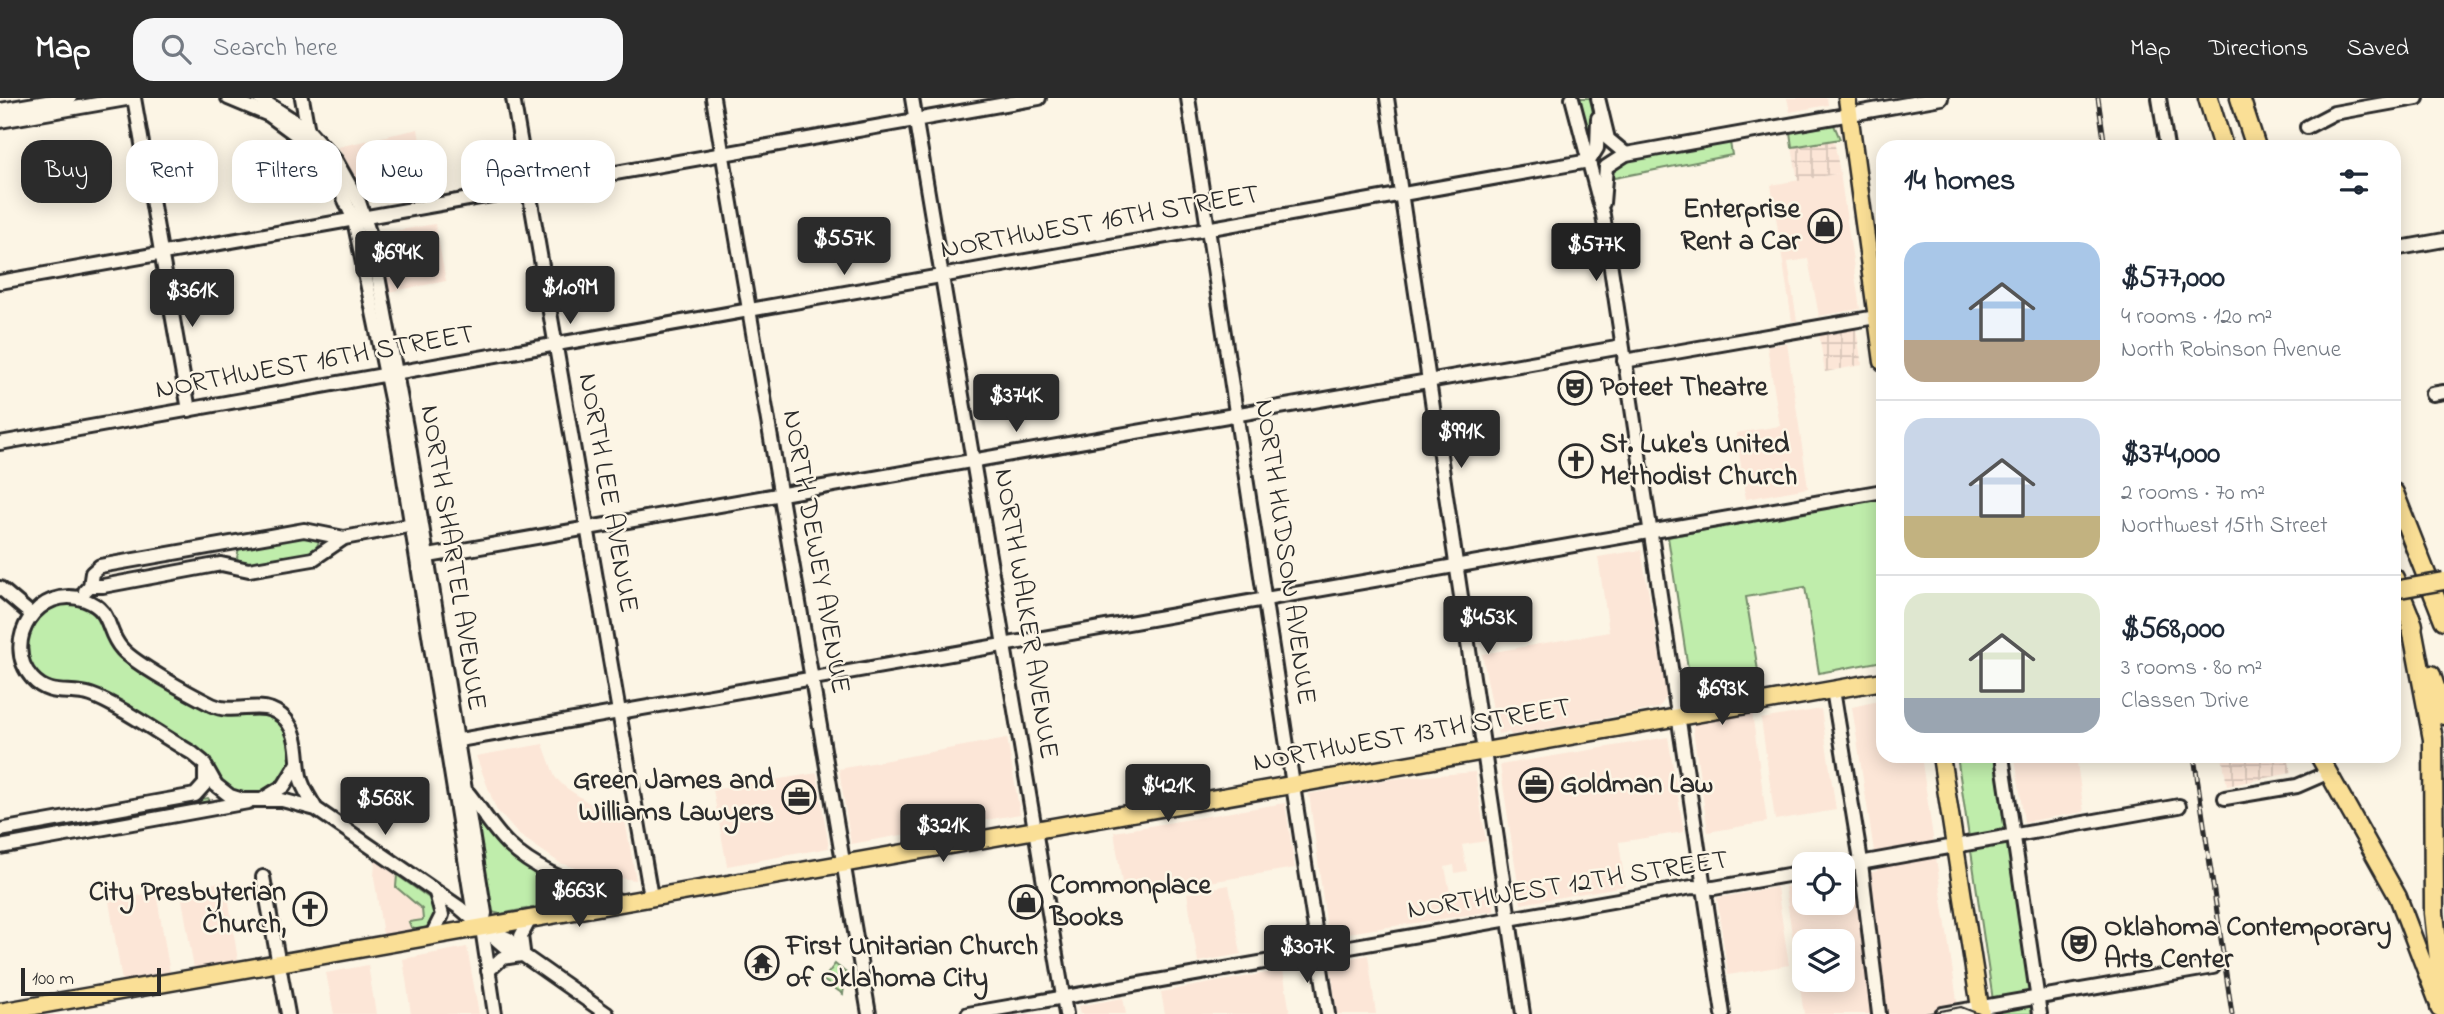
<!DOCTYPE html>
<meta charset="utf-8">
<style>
body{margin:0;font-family:"Indie Flower",sans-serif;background:#f6f6f7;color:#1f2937;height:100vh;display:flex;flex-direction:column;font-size:26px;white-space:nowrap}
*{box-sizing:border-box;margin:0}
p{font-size:23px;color:#747a83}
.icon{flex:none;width:38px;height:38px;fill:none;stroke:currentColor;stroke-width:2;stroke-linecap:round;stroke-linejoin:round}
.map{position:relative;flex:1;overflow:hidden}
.details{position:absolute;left:1876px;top:42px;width:525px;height:623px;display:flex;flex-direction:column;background:#fff;border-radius:21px;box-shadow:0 4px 18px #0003}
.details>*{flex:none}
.hud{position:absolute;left:21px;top:42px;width:665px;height:63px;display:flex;gap:14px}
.buttons{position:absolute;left:1792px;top:754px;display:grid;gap:14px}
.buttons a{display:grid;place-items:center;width:63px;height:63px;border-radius:14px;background:#fff;box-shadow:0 4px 18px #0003;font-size:35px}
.scale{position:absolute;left:21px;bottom:18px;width:140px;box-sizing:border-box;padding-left:7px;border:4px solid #2b2b2b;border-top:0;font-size:19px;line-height:24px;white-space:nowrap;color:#2b2b2b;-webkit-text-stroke:5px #fcf5e5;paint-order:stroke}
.price{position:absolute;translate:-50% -60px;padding:0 16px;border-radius:7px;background:#2b2b2b;color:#fff;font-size:23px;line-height:46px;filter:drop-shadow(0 2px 4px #0008)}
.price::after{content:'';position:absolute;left:50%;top:42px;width:21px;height:16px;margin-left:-10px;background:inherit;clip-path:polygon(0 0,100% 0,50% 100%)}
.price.on{background:#222;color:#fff}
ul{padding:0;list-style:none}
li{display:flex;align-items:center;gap:21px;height:175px;padding:0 28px}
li+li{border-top:2px solid #e0e1e3}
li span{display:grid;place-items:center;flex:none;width:196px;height:140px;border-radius:21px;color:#555}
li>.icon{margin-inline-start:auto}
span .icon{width:84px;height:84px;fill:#fffc;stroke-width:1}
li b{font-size:30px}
h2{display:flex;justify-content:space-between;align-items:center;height:84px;padding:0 28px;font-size:30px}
.pill{padding:0 24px;border-radius:21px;background:#fff;box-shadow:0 4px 18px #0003;font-size:24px;line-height:63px}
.pill.on{background:#2b2b2b;color:#fff}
header{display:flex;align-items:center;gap:42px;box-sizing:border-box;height:98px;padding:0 35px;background:#2b2b2b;color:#fff}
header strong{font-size:33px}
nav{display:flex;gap:38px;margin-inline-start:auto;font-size:24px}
.search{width:490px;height:63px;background:#f6f6f7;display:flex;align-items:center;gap:18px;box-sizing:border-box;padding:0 24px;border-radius:21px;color:#747a83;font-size:26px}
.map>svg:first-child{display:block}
.built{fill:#fce6d7;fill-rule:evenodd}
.industrial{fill:url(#industrial-grid)}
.green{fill:#bfedab;stroke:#758c6b;stroke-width:2}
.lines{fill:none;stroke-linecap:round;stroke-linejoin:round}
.minor-casing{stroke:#2b2b2b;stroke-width:18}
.major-casing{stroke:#2b2b2b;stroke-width:21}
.highway-casing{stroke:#2b2b2b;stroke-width:23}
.minor{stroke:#fcf5e5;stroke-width:12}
.major{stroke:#fadf96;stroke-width:16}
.highway{stroke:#fadf96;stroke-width:18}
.tram{stroke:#2b2b2b;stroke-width:2}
.rail-casing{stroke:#2b2b2b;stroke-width:5}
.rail{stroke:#fcf5e5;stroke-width:2.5;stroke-dasharray:8;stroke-linecap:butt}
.major-bridge-casing{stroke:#2b2b2b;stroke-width:21;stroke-linecap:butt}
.major-bridge{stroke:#fadf96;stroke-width:16}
.labels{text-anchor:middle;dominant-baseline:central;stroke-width:5;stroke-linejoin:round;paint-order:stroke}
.poi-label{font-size:28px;font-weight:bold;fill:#2b2b2b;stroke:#fcf5e5;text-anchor:start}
.street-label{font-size:28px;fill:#2b2b2b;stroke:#fcf5e5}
</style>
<header>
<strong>Map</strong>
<div class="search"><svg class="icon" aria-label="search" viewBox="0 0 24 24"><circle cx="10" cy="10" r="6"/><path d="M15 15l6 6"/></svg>Search here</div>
<nav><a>Map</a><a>Directions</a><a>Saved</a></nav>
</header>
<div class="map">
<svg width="2444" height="916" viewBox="0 0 2444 916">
<defs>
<pattern id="industrial-grid" width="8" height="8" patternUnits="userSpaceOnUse" patternTransform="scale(1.75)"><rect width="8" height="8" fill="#fce6d7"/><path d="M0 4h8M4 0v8" fill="none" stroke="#d8c5b9"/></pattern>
</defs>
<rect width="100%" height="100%" fill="#fcf5e5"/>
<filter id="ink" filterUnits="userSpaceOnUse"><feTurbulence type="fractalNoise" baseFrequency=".0143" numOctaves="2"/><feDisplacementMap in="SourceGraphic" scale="14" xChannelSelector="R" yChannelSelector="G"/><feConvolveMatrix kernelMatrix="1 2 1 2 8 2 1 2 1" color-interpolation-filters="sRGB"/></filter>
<g filter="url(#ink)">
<g class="built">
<polygon points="1787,0 1827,0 1828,7 1790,14"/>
<polygon points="418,31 428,91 368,102 338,49"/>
<polygon points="1840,75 1860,211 1819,218 1808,161 1788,164 1797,223 1792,223 1771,87"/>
<polygon points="435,126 446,183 388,194 377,136"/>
<polygon points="1787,245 1808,390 1746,401 1736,335 1780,328 1767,248"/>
<polygon points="1641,452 1667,598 1659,610 1511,637 1509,634 1498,636 1482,556 1609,534 1598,459"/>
<path d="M 1883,602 L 1883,658 L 1921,658 L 1959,916 L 1804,916 L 1785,789 L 1804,786 L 1804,805 L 1843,805 L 1843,779 L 1877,773 L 1852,609 ZM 1804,844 L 1843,844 L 1843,882 L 1804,882 Z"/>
<polygon points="1821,611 1836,712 1775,722 1761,621"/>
<polygon points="1752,614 1767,724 1708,734 1692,625"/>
<polygon points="1668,639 1684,734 1619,744 1625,788 1521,806 1500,667"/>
<polygon points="1007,640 1020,716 851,746 839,671"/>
<polygon points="543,646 555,679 565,689 601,713 623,712 636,782 599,778 560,765 518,736 496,711 476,658"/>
<polygon points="2076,658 2084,714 2024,724 2015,659"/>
<polygon points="1475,674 1486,743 1462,747 1467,773 1455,775 1454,767 1445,769 1450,794 1493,786 1494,813 1328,838 1309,696 1390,681"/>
<polygon points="817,675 829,750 727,768 713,692"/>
<polygon points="1285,705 1295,770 1124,798 1114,734"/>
<polygon points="375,762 436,805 428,829 383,837 374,779"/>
<polygon points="226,784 238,863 194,871 180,789"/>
<polygon points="1229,787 1241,856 1198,864 1187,795"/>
<polygon points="1777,789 1789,867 1728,877 1717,800"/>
<polygon points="156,794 170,875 122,883 109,803"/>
<polygon points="467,849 479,916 411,916 403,861"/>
<polygon points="1368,857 1376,916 1337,916 1330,864"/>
<polygon points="368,867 376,916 334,916 326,875"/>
<polygon points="1283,872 1290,916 1165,916 1161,894"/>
<polygon points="1123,900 1126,916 1080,916 1078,908"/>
</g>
<g class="industrial">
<polygon points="1834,42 1840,75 1798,83 1792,49"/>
<polygon points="1856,230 1862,267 1825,274 1819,236"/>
<polygon points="2222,658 2288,658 2291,675 2227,688"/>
</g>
<g class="green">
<polygon points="1577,0 1593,0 1592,42 1590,41"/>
<polygon points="1834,27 1840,41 1792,49 1790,34"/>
<polygon points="1730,44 1732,57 1609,81 1608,76 1620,64"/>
<polygon points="1881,399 1883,563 1819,575 1805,489 1746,499 1760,585 1692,597 1668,439"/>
<polygon points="308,436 319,443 314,456 248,467 241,466 237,460 239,449"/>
<path d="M 70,505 C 117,514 97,543 127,562 C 148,576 194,606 215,614 C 246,625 279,592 291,649 C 295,667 286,679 272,690 C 258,701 248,697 232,693 C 205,670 175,650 146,630 C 130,619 114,605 98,596 C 81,586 59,594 41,581 C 6,556 34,508 70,505 Z"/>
<polygon points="1957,658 1997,658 2035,916 1995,916"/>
<polygon points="208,700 212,706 92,724 95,719"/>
<polygon points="478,718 505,751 533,772 570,790 572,802 500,816 492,814 474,721"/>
<polygon points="81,723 82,729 0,745 0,737"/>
<polygon points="397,777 436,805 436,822 428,829 416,832 411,829 409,824 423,822 422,811 396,789"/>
<polygon points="835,866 846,875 843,896 823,882"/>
</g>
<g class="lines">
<defs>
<g id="minor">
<polyline points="134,0 189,312"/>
<polyline points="228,0 269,17 310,47 334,78 354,122 392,306 475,823"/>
<polyline points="259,0 307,31 336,63 359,104 371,140 406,329 485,815 482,830 495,916"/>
<polyline points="302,0 308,33"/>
<polyline points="513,0 651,799"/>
<polyline points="713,0 869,916"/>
<polyline points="912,0 1066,916"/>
<polyline points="1188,0 1328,916"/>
<polyline points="1387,0 1523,916"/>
<polyline points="1572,0 1603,117 1723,916"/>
<polyline points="1598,0 1608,41 1626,56"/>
<polyline points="2159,0 2167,49"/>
<polyline points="0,12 70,0"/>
<polyline points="0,23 132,0"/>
<polyline points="2307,29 2334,15 2417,0"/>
<polyline points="1589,63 1597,50 1598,20"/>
<polyline points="1603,105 1606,69 1626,56 1941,0"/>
<polyline points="2394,151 2444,142"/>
<polyline points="0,184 1039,0"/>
<polyline points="1624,263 1876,219"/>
<polyline points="2432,296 2444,294"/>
<polyline points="0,345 1589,63"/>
<polyline points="417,460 1622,249"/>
<polyline points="90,488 103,488 221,466 249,472 313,461 344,440 418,426"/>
<polyline points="0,490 32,517"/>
<polyline points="85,493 90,488 92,475 100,468 304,432 344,440"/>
<polyline points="1833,592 1860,757 1879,916"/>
<polyline points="448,644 1883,393"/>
<polyline points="2002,658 2040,916"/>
<path d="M 468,695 C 482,712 493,732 509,747 C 540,777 583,788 622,804"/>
<polyline points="2225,700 2297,688 2327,675"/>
<polyline points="263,701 284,688 298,665"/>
<path d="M 316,711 C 310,700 302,690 300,678 C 296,658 300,639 286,622 C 263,597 237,619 212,607 C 192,597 135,566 122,551 C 105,533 114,513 85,502 C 39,485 0,544 32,580 C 50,600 69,590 91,597 C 118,606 165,640 192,655 L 203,664 L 216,687 L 230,698 L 243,702 L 282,702 L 316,711 L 460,810 L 512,855 L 523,857 L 607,916"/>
<polyline points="0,732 195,697 205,686 205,672"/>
<polyline points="0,749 248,704"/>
<polyline points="1843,768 2179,708"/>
<polyline points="263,779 288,916"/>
<polyline points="491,833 509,841 523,857"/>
<polyline points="431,839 442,817 436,795"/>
<polyline points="523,853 521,838 530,821"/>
<polyline points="488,873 502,860 521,857"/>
<polyline points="968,916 1692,789 1714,790 1804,774"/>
<polyline points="1942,916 2213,869"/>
</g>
<g id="major">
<polyline points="1847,0 1883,264"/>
<polyline points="1941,658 1981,916"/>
<polyline points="2319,658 2398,799 2439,907"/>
<polyline points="0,914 1883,583"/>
</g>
<g id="highway">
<polyline points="2208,0 2223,49"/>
<polyline points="2240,0 2256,49"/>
<polyline points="2394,395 2444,522"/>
<polyline points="2394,480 2413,527"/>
<polyline points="2410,519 2433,641 2434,815 2441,881 2440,910"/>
<polyline points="2431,577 2444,617"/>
</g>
</defs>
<use href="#minor" class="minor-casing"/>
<use href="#major" class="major-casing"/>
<use href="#highway" class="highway-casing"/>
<use href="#minor" class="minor"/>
<use href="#major" class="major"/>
<use href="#highway" class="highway"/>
<polyline class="tram" points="1925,916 1961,909 1979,916"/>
<defs>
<g id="rail">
<polyline points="2098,0 2105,49"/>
<polyline points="2194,658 2232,916"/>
</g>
</defs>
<use href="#rail" class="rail-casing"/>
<use href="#rail" class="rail"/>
<defs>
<polyline id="major-bridge" points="2394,492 2444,483"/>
</defs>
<use href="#major-bridge" class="major-bridge-casing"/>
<use href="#major-bridge" class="major-bridge"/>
</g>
</g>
<defs>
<symbol id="shop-ring" viewBox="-11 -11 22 22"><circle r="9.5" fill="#fcf5e5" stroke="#2b2b2b" stroke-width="1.5"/><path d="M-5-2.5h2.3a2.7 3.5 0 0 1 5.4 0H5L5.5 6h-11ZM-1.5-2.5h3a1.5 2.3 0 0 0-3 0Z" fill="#2b2b2b"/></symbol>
<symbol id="theatre-ring" viewBox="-11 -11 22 22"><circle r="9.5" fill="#fcf5e5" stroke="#2b2b2b" stroke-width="1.5"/><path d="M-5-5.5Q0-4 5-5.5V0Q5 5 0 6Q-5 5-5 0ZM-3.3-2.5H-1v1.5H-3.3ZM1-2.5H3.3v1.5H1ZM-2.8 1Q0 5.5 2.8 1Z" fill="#2b2b2b"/></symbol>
<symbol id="church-ring" viewBox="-11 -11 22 22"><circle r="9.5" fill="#fcf5e5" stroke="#2b2b2b" stroke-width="1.5"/><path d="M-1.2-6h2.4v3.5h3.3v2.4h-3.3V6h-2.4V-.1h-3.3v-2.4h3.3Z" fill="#2b2b2b"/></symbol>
<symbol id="office-ring" viewBox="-11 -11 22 22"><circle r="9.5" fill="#fcf5e5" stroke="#2b2b2b" stroke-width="1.5"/><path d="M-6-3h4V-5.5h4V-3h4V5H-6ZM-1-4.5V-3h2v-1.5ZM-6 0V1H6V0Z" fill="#2b2b2b"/></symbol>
<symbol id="temple-ring" viewBox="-11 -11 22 22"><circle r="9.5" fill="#fcf5e5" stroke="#2b2b2b" stroke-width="1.5"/><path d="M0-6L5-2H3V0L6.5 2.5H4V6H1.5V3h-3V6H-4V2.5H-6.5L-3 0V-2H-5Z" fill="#2b2b2b"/></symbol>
</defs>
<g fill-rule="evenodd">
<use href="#shop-ring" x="1806" y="109" width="38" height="38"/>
<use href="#theatre-ring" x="1556" y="271" width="38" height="38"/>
<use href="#church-ring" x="1557" y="344" width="38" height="38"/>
<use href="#office-ring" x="1517" y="668" width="38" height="38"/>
<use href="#office-ring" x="780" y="680" width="38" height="38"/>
<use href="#shop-ring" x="1007" y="785" width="38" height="38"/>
<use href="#church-ring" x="291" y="792" width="38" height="38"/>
<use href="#theatre-ring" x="2060" y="827" width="38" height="38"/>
<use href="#temple-ring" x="743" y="846" width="38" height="38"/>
</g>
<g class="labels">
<g class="poi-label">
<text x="1800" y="112" text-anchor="end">Enterprise<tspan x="1800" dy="32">Rent a Car</tspan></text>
<text x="1600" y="290">Poteet Theatre</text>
<text x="1600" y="347">St. Luke's United<tspan x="1600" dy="32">Methodist Church</tspan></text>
<text x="774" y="683" text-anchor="end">Green James and<tspan x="774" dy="32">Williams Lawyers</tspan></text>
<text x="1560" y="687">Goldman Law</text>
<text x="1050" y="788">Commonplace<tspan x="1050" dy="32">Books</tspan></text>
<text x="286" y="795" text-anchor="end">City Presbyterian<tspan x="286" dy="32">Church,</tspan></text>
<text x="2104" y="830">Oklahoma Contemporary<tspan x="2104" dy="32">Arts Center</tspan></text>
<text x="786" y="849">First Unitarian Church<tspan x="786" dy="32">of Oklahoma City</tspan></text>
</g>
<g class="street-label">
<text transform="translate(1100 125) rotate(-10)">NORTHWEST 16TH STREET</text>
<text transform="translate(315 265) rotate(-10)">NORTHWEST 16TH STREET</text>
<text transform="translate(607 395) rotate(80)">NORTH LEE AVENUE</text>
<text transform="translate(815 454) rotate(80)">NORTH DEWEY AVENUE</text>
<text transform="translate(1284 454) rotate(82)">NORTH HUDSON AVENUE</text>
<text transform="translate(452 460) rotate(81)">NORTH SHARTEL AVENUE</text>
<text transform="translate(1025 516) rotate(81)">NORTH WALKER AVENUE</text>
<text transform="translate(1412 638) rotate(-10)">NORTHWEST 13TH STREET</text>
<text transform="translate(1568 788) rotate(-9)">NORTHWEST 12TH STREET</text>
</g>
</g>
</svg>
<div class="buttons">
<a><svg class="icon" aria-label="locate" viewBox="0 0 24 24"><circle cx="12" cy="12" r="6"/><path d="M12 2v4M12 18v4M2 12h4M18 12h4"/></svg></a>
<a><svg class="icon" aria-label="layers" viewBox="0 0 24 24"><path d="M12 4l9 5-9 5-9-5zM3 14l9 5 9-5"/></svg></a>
</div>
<div class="scale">100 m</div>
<b class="price" style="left:844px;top:179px">$557K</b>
<b class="price on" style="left:1596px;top:185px">$577K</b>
<b class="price" style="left:397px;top:193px">$694K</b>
<b class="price" style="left:570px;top:228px">$1.09M</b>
<b class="price" style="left:192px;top:231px">$361K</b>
<b class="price" style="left:1016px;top:336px">$374K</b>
<b class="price" style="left:1461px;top:372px">$991K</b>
<b class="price" style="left:1488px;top:558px">$453K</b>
<b class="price" style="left:1722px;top:629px">$693K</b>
<b class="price" style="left:1168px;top:726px">$421K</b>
<b class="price" style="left:385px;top:739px">$568K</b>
<b class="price" style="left:943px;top:766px">$321K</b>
<b class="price" style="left:579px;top:831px">$663K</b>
<b class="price" style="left:1307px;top:887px">$307K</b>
<div class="hud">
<a class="pill on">Buy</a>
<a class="pill">Rent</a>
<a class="pill">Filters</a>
<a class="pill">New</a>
<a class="pill">Apartment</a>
</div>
<section class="details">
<h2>14 homes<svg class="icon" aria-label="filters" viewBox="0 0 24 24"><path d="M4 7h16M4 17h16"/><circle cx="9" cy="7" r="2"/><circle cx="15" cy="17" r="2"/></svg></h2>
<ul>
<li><span style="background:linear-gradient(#a9c7e8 70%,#b9a48a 0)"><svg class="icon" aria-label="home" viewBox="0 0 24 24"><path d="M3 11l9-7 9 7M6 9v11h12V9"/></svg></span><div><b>$577,000</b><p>4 rooms · 120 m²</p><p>North Robinson Avenue</p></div></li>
<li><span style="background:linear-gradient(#c9d6e8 70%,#c2b280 0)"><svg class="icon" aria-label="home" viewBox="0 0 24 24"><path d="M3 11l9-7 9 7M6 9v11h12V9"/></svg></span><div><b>$374,000</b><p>2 rooms · 70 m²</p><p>Northwest 15th Street</p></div></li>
<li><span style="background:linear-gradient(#dfe7d0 75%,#9aa5b1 0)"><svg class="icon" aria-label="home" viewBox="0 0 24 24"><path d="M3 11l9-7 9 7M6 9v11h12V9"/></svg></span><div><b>$568,000</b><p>3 rooms · 80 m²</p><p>Classen Drive</p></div></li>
</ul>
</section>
</div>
